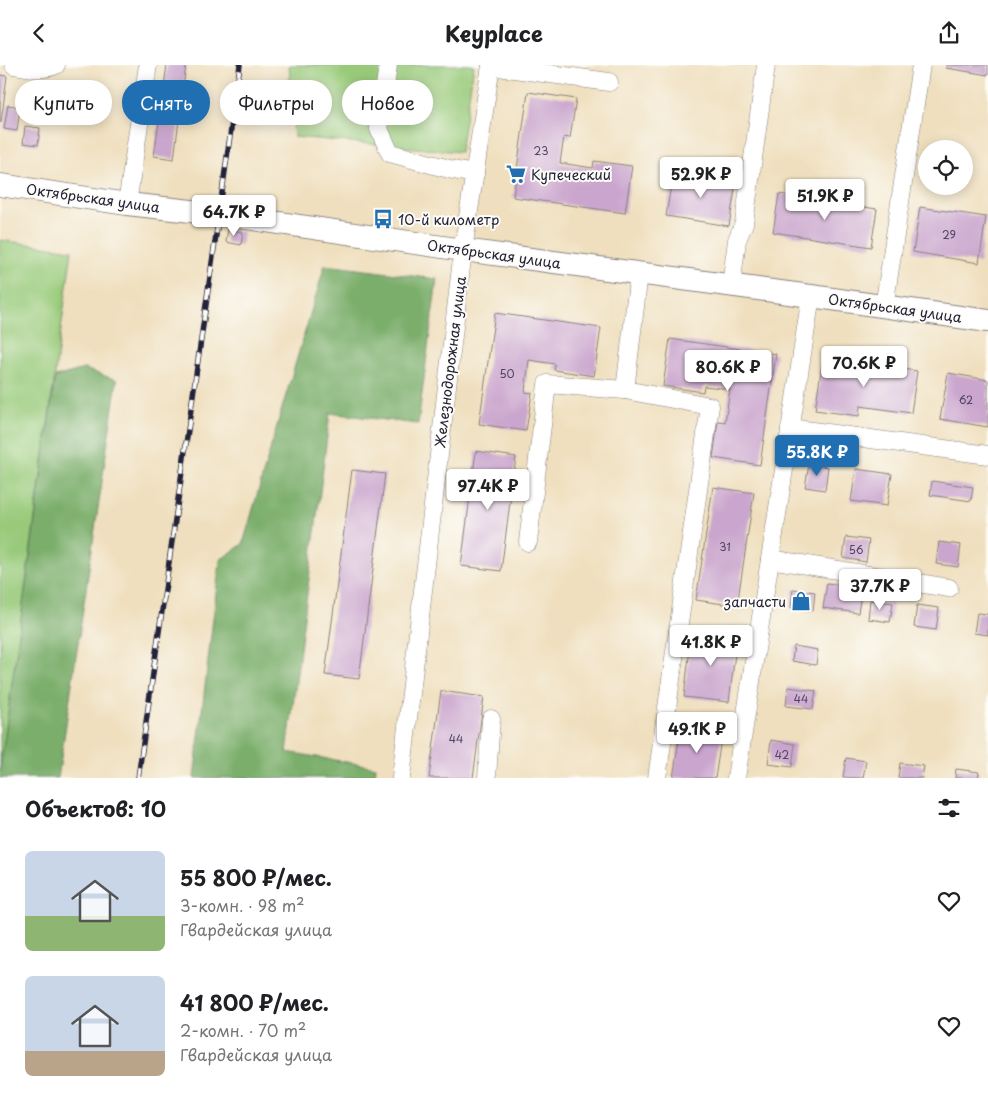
<!DOCTYPE html>
<html lang="ru">
<meta charset="utf-8">
<style>
body{margin:0;font-family:"Playpen Sans",sans-serif;background:#f6f6f6;color:#202124;height:100vh;display:flex;flex-direction:column;font-size:19px;white-space:nowrap}
*{box-sizing:border-box;margin:0}
p{font-size:16px;color:#757577}
.icon{flex:none;width:28px;height:28px;fill:none;stroke:currentColor;stroke-width:2;stroke-linecap:round;stroke-linejoin:round}
.map{position:relative;height:713px;overflow:hidden}
.sheet{display:flex;flex-direction:column;background:#fff;flex:1}
.sheet>*{flex:none}
.banner{position:absolute;left:15px;top:15px;width:500px;height:45px;display:flex;gap:10px}
.buttons{position:absolute;left:918px;top:75px;display:grid;gap:10px}
.buttons a{display:grid;place-items:center;width:55px;height:55px;border-radius:50%;background:#fff;box-shadow:0 2px 12px #0003;font-size:25px}
.price{position:absolute;translate:-50% -42px;padding:0 11px;border-radius:5px;background:#fff;color:#222;font-size:16px;line-height:32px;filter:drop-shadow(0 1px 2px #0008)}
.price::after{content:'';position:absolute;left:50%;top:30px;width:15px;height:11px;margin-left:-8px;background:inherit;clip-path:polygon(0 0,100% 0,50% 100%)}
.price.current{background:#1f6fb2;color:#fff}
ul{padding:0;list-style:none}
li{display:flex;align-items:center;gap:15px;height:125px;padding:0 25px}
li span{display:grid;place-items:center;flex:none;width:140px;height:100px;border-radius:8px;color:#555}
li>.icon{margin-inline-start:auto}
span .icon{width:60px;height:60px;fill:#fffc;stroke-width:1}
li b{font-size:21px}
h2{display:flex;justify-content:space-between;align-items:center;height:60px;padding:0 25px;font-size:21px}
.pill{padding:0 18px;border-radius:22px;background:#fff;box-shadow:0 2px 12px #0003;font-size:18px;line-height:45px}
.pill.current{background:#1f6fb2;color:#fff}
header{display:flex;justify-content:space-between;align-items:center;height:65px;padding:0 25px;background:#fff;font-size:22px;font-weight:700}
.map>svg:first-child{display:block}
.green{fill:#99ca7a;stroke:#5e765a}
.forest{fill:#7aae6a;stroke:#4e6852}
.building{fill:#caa6ce}
.lines{fill:none;stroke-linecap:round;stroke-linejoin:round}
.minor-casing{stroke:#88807c;stroke-width:19}
.major-casing{stroke:#88807c;stroke-width:24}
.minor{stroke:#fff;stroke-width:18}
.major{stroke:#fff;stroke-width:22}
.rail-casing{stroke:#22223b;stroke-width:5.5}
.rail{stroke:#fdfcf7;stroke-width:4;stroke-dasharray:11;stroke-linecap:butt}
.labels{text-anchor:middle;dominant-baseline:central;stroke-width:4;stroke-linejoin:round;paint-order:stroke}
.number-label{font-size:11px;fill:#4c4360}
.poi-label{font-size:14px;fill:#22223b;stroke:#fdfcf7;text-anchor:start}
.street-label{font-size:14px;fill:#22223b;stroke:#fdfcf7}
</style>
<header><svg class="icon" aria-label="back" viewBox="0 0 24 24"><path d="M15 5l-7 7 7 7"/></svg>Keyplace<svg class="icon" aria-label="share" viewBox="0 0 24 24"><path d="M12 15V3M7 8l5-5 5 5M5 13v7h14v-7"/></svg></header>
<div class="map">
<svg width="988" height="713" viewBox="0 0 988 713">
<rect width="100%" height="100%" fill="#fdfcf7"/>
<filter id="ink" filterUnits="userSpaceOnUse"><feTurbulence type="fractalNoise" baseFrequency=".02" numOctaves="2"/><feDisplacementMap in="SourceGraphic" scale="10" xChannelSelector="R" yChannelSelector="G"/><feConvolveMatrix kernelMatrix="1 2 1 2 8 2 1 2 1" color-interpolation-filters="sRGB"/></filter>
<filter id="wash" filterUnits="userSpaceOnUse"><feTurbulence type="fractalNoise" baseFrequency=".0096" numOctaves="4" result="noise"/><feDisplacementMap in="SourceGraphic" scale="20" xChannelSelector="R" yChannelSelector="G"/><feGaussianBlur stdDeviation="1.12" result="paint"/><feColorMatrix in="noise" values="0 0 0 0 0 0 0 0 0 0 0 0 0 0 0 0 0 1.4 0 .05"/><feComposite in="paint" operator="in"/></filter>
<g filter="url(#wash)">
<rect width="100%" height="100%" fill="#efdfbe"/>
<g class="green">
<polygon points="289,0 474,0 460,87 294,72"/>
<polygon points="0,175 72,185 0,705"/>
</g>
<g class="forest">
<polygon points="325,200 437,214 418,359 330,348 287,687 376,702 375,713 194,713 220,495 243,479 283,340"/>
<polygon points="84,304 117,315 58,713 0,713 0,705 55,312"/>
</g>
<g id="blocks">
<g class="building">
<polygon points="167,0 186,0 174,94 154,91"/>
<polygon points="946,0 988,0 988,10 946,3"/>
<polygon points="0,10 7,11 1,58 0,57"/>
<polygon points="528,27 576,34 570,73 564,72 560,98 593,103 594,96 632,101 625,148 513,132"/>
<polygon points="8,40 20,42 17,66 4,64"/>
<polygon points="25,61 40,63 38,80 23,78"/>
<polygon points="673,108 736,118 729,161 666,151"/>
<polygon points="779,129 877,144 871,182 773,167"/>
<polygon points="920,142 986,152 979,198 913,187"/>
<polygon points="228,164 243,167 241,180 226,177"/>
<polygon points="495,248 601,263 594,311 554,305 555,299 529,295 525,327 532,328 526,366 479,359"/>
<polygon points="670,274 776,289 760,400 713,393 718,356 725,357 730,324 704,321 703,327 663,321"/>
<polygon points="823,293 917,306 911,348 860,341 859,351 815,345"/>
<polygon points="948,308 988,315 988,362 940,354"/>
<polygon points="476,386 516,392 501,506 461,501"/>
<polygon points="809,399 828,402 825,425 805,422"/>
<polygon points="856,404 892,409 887,441 851,436"/>
<polygon points="352,405 385,409 359,614 325,610"/>
<polygon points="932,416 973,422 971,436 930,430"/>
<polygon points="713,422 754,428 737,541 696,535"/>
<polygon points="846,472 869,475 866,497 843,493"/>
<polygon points="939,477 961,480 958,502 936,499"/>
<polygon points="827,518 862,523 858,548 823,543"/>
<polygon points="793,524 815,527 813,546 791,543"/>
<polygon points="870,535 893,538 890,557 868,554"/>
<polygon points="917,540 939,543 936,565 914,562"/>
<polygon points="977,548 988,549 988,570 974,568"/>
<polygon points="692,567 737,572 729,637 684,632"/>
<polygon points="794,581 818,585 816,600 792,596"/>
<polygon points="788,622 816,626 813,644 786,641"/>
<polygon points="441,626 484,632 473,713 429,713"/>
<polygon points="681,662 722,668 715,713 673,713"/>
<polygon points="771,675 795,679 792,702 768,699"/>
<polygon points="846,693 866,696 863,713 843,712"/>
<polygon points="900,698 924,701 922,713 898,713"/>
<polygon points="956,704 979,707 978,713 955,713"/>
</g>
</g>
</g>
<g filter="url(#ink)">
<use href="#blocks" fill-opacity="0" stroke="#88807c" stroke-width="1"/>
<g class="lines">
<defs>
<g id="minor">
<path d="M 14,0 C 27,2 44,6 56,0"/>
<polyline points="388,0 379,64 390,88 453,105 475,109"/>
<polyline points="491,1 609,17"/>
<polyline points="127,139 148,0"/>
<polyline points="731,221 737,175 744,158 766,0"/>
<polyline points="884,242 921,0"/>
<polyline points="625,325 639,208"/>
<polyline points="790,363 988,390"/>
<polyline points="528,477 547,319 625,325 710,341 657,713"/>
<polyline points="770,494 949,523"/>
<polyline points="401,713 463,185 491,0"/>
<polyline points="487,713 491,654"/>
<polyline points="736,713 811,231"/>
</g>
<polyline id="major" points="0,120 127,139 219,149 463,185 811,231 988,256"/>
</defs>
<use href="#minor" class="minor-casing"/>
<use href="#major" class="major-casing"/>
<use href="#minor" class="minor"/>
<use href="#major" class="major"/>
<defs>
<polyline id="rail" points="138,713 219,149 240,0"/>
</defs>
<use href="#rail" class="rail-casing"/>
<use href="#rail" class="rail"/>
</g>
</g>
<defs>
<symbol id="supermarket-bare" viewBox="-9 -9 18 18"><path d="M-6-5.5h2.5l.6 2H6L4.5 2H-2.5L-4.4-4H-6ZM-1.5 3.2a1.3 1.3 0 1 0 .1 0ZM3 3.2a1.3 1.3 0 1 0 .1 0Z" fill="#1f6fb2" stroke="#fdfcf7" stroke-width="2.5" paint-order="stroke"/></symbol>
<symbol id="bus-bare" viewBox="-9 -9 18 18"><path d="M-5-6H5V4H4V6H2V4H-2V6H-4V4H-5ZM-3.5-4V0h7V-4ZM-3.5 1.2v1.5H-2V1.2ZM2 1.2v1.5H3.5V1.2Z" fill="#1f6fb2" stroke="#fdfcf7" stroke-width="2.5" paint-order="stroke"/></symbol>
<symbol id="shop-bare" viewBox="-9 -9 18 18"><path d="M-5-2.5h2.3a2.7 3.5 0 0 1 5.4 0H5L5.5 6h-11ZM-1.5-2.5h3a1.5 2.3 0 0 0-3 0Z" fill="#1f6fb2" stroke="#fdfcf7" stroke-width="2.5" paint-order="stroke"/></symbol>
</defs>
<g fill-rule="evenodd">
<use href="#supermarket-bare" x="502" y="95" width="28" height="28"/>
<use href="#bus-bare" x="369" y="140" width="28" height="28"/>
<use href="#shop-bare" x="787" y="522" width="28" height="28"/>
</g>
<g class="labels">
<g class="number-label">
<text x="541" y="85">23</text>
<text x="949" y="169">29</text>
<text x="507" y="308">50</text>
<text x="966" y="334">62</text>
<text x="725" y="481">31</text>
<text x="856" y="484">56</text>
<text x="801" y="633">44</text>
<text x="456" y="673">44</text>
<text x="782" y="689">42</text>
</g>
<g class="poi-label">
<text x="531" y="109">Купеческий</text>
<text x="398" y="154">10-й километр</text>
<text x="786" y="536" text-anchor="end">запчасти</text>
</g>
<g class="street-label">
<text transform="translate(93 133) rotate(8)">Октябрьская улица</text>
<text transform="translate(494 189) rotate(8)">Октябрьская улица</text>
<text transform="translate(895 243) rotate(8)">Октябрьская улица</text>
<text transform="translate(450 297) rotate(-83)">Железнодорожная улица</text>
</g>
</g>
</svg>
<div class="buttons">
<a><svg class="icon" aria-label="locate" viewBox="0 0 24 24"><circle cx="12" cy="12" r="6"/><path d="M12 2v4M12 18v4M2 12h4M18 12h4"/></svg></a>
</div>
<b class="price" style="left:701px;top:134px">52.9K ₽</b>
<b class="price" style="left:825px;top:156px">51.9K ₽</b>
<b class="price" style="left:234px;top:172px">64.7K ₽</b>
<b class="price" style="left:864px;top:323px">70.6K ₽</b>
<b class="price" style="left:728px;top:327px">80.6K ₽</b>
<b class="price current" style="left:817px;top:412px">55.8K ₽</b>
<b class="price" style="left:488px;top:446px">97.4K ₽</b>
<b class="price" style="left:880px;top:546px">37.7K ₽</b>
<b class="price" style="left:711px;top:602px">41.8K ₽</b>
<b class="price" style="left:697px;top:689px">49.1K ₽</b>
<div class="banner">
<a class="pill">Купить</a>
<a class="pill current">Снять</a>
<a class="pill">Фильтры</a>
<a class="pill">Новое</a>
</div>
</div>
<section class="sheet">
<h2>Объектов: 10<svg class="icon" aria-label="filters" viewBox="0 0 24 24"><path d="M4 7h16M4 17h16"/><circle cx="9" cy="7" r="2"/><circle cx="15" cy="17" r="2"/></svg></h2>
<ul>
<li><span style="background:linear-gradient(#c9d6e8 65%,#8fb573 0)"><svg class="icon" aria-label="home" viewBox="0 0 24 24"><path d="M3 11l9-7 9 7M6 9v11h12V9"/></svg></span><div><b>55 800 ₽/мес.</b><p>3-комн. · 98 m²</p><p>Гвардейская улица</p></div><svg class="icon" aria-label="heart" viewBox="0 0 24 24"><path d="M12 20l-8-8c-3-5 5-10 8-4 3-6 11-1 8 4z"/></svg></li>
<li><span style="background:linear-gradient(#c9d6e8 75%,#b9a48a 0)"><svg class="icon" aria-label="home" viewBox="0 0 24 24"><path d="M3 11l9-7 9 7M6 9v11h12V9"/></svg></span><div><b>41 800 ₽/мес.</b><p>2-комн. · 70 m²</p><p>Гвардейская улица</p></div><svg class="icon" aria-label="heart" viewBox="0 0 24 24"><path d="M12 20l-8-8c-3-5 5-10 8-4 3-6 11-1 8 4z"/></svg></li>
</ul>
</section>
